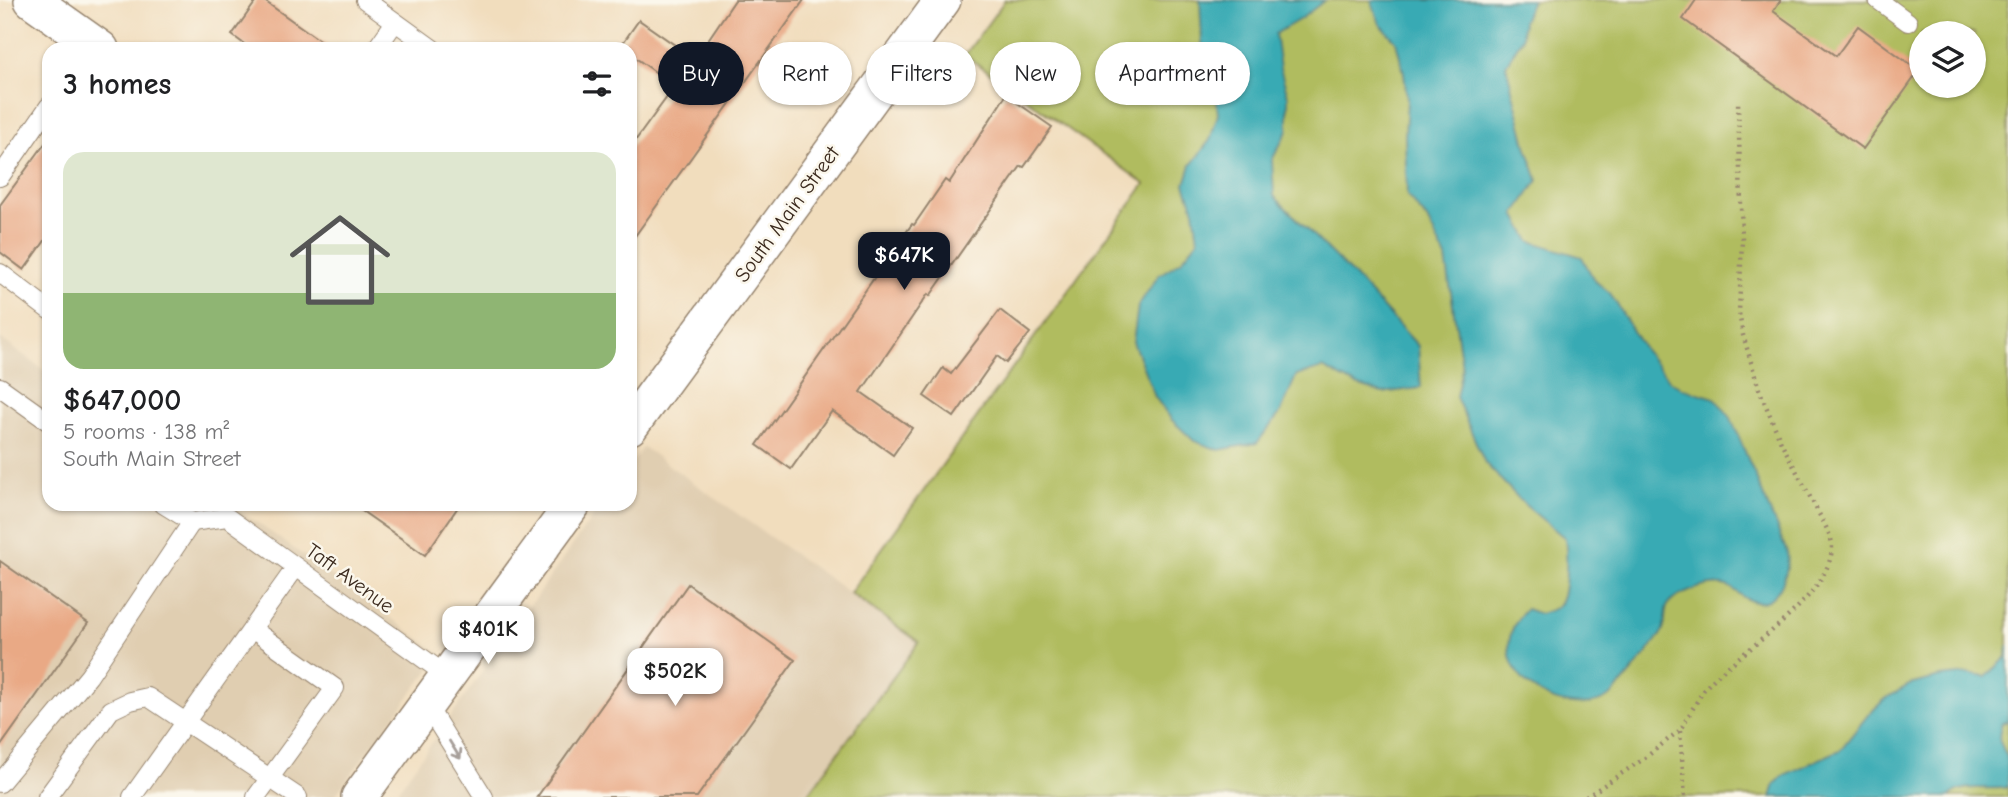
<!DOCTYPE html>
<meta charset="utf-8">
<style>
body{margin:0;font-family:"Comic Neue",sans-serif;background:#f6f6f6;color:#202124;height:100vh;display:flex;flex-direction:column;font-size:26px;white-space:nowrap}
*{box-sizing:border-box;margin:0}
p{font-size:23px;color:#757577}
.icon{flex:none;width:38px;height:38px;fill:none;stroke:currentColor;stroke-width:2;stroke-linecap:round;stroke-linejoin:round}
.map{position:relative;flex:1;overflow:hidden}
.details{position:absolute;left:42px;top:42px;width:595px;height:469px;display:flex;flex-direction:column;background:#fff;border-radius:21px;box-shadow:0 2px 5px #0004}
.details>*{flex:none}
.banner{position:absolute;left:658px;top:42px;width:665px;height:63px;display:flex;gap:14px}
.buttons{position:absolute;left:1909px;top:21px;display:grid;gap:14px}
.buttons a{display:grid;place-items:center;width:77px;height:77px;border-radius:50%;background:#fff;box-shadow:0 2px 5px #0004;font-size:35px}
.price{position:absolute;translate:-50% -60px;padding:0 16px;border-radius:14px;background:#fff;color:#222;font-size:23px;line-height:46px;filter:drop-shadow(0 2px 4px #0008)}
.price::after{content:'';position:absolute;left:50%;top:42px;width:21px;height:16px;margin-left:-10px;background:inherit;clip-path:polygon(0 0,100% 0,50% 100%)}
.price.on{background:#111827;color:#fff}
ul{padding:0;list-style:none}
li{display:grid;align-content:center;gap:14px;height:371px;padding:0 21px}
li span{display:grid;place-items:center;height:217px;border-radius:21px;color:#555}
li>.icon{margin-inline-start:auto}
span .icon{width:126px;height:126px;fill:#fffc;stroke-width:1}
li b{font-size:30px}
h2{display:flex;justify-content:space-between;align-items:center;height:84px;padding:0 21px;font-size:30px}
.pill{padding:0 24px;border-radius:32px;background:#fff;box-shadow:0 2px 5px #0004;font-size:24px;line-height:63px}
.pill.on{background:#111827;color:#fff}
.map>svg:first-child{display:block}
.built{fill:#e0ceb1}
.green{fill:#b0bc5e;stroke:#76733e;stroke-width:2;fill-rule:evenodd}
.water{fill:#39aab4;stroke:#3a6a69;stroke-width:2}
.building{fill:#e9a985}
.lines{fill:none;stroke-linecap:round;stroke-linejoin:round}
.lane-casing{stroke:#96846e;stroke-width:20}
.street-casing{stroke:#96846e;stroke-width:38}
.path{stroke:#96846e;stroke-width:4.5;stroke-dasharray:2 5;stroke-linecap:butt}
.lane{stroke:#fff;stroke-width:18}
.street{stroke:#fff;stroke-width:35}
.oneway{stroke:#a79f9a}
.labels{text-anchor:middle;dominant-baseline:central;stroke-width:5;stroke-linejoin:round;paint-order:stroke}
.street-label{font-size:21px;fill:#3b2a1e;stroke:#fbf7ec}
</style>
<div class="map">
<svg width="2008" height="797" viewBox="0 0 2008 797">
<rect width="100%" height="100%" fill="#fbf7ec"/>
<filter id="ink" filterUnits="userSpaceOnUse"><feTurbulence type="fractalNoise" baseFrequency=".0143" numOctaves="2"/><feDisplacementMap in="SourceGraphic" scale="14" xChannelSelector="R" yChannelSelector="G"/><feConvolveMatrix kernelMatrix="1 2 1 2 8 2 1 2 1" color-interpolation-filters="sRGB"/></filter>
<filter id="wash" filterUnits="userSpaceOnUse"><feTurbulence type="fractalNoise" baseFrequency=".00686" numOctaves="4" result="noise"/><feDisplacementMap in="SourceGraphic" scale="28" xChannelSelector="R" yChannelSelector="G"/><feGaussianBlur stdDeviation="1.57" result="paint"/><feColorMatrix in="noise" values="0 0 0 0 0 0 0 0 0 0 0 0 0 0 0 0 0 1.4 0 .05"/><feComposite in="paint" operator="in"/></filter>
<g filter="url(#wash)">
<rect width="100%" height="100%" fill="#f1ddbd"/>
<g class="built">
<polygon points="0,338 49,374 49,504 231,504 441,654 334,797 0,797"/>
<polygon points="643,447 919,642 806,797 393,797 602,504 630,504 630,465"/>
</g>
<path class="green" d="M 1005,0 L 2008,0 L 2008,797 L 806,797 L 919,642 L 850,593 L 1145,184 L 965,55 ZM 1922,33 L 1974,33 L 1974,86 L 1922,86 Z"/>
<g class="water">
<polygon points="1200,0 1325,0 1302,18 1275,34 1280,68 1288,96 1288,130 1272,160 1274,196 1354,276 1418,346 1421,388 1382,393 1356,385 1323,368 1296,376 1281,412 1257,443 1219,450 1194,441 1172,420 1155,397 1133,342 1138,306 1159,275 1181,261 1198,240 1194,210 1185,184 1191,165 1210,140 1218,114 1215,87 1202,42"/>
<path d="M 1371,0 L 1532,0 L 1523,21 L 1522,38 L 1506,65 L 1526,145 L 1538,180 L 1515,214 L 1530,241 L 1582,257 L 1594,280 L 1610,293 L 1645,351 L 1670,381 L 1682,388 L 1715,398 L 1731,418 L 1787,552 C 1791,572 1776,612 1749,600 C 1741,597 1734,588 1727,586 C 1712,581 1693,589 1681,595 C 1660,604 1668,615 1663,630 C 1660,638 1618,690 1610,696 C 1564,727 1471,668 1526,609 L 1540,614 C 1545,612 1552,610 1557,607 C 1568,599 1567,552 1565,538 L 1525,505 L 1485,463 L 1456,397 L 1462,367 L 1446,258 L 1427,219 L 1407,196 L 1405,136 L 1407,99 L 1404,73 L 1396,41 L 1380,24 Z"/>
<path d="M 2008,645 L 2008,721 L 2002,723 C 1996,742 2001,742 2007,757 C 2008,765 2008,779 2008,787 C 1988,792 1966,781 1949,797 L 1771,797 L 1775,784 L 1784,775 L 1840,750 L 1868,715 L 1885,699 L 1909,685 L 1940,677 L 1968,674 L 1986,677 L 2007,657 Z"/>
</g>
<g id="blocks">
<g class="building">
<polygon points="257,0 263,0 332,49 251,49 232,35"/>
<polygon points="735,0 804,0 630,243 630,148 675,86 630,54 630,49 620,47 639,20 695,59"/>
<polygon points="1696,0 1781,0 1773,11 1836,56 1858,26 1919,71 1863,149 1683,19"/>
<polygon points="1006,95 1052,127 1024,167 1021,166 930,296 928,294 861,392 912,428 893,455 832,411 791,469 757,445 912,224 914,225 945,180 949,183"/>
<polygon points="49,138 49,235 24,270 0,252 0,205"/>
<polygon points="1000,310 1030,333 1006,363 997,356 954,417 924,396 943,368 951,374"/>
<polygon points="352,504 460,504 425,555"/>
<polygon points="0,561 88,623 0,747"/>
<polygon points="688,584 795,660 697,797 537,797"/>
</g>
</g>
</g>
<g filter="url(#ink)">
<use href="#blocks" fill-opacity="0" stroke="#96846e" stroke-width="2"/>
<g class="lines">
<defs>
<g id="lane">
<polyline points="365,0 433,49"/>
<polyline points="1878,0 1908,22"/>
<polyline points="376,49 395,22"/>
<polyline points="0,177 49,106"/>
<polyline points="0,273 49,310"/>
<polyline points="0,387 49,422"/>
<polyline points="163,504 192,522 227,517 446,675"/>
<polyline points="252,629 335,688 256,797"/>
<polyline points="426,704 484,797"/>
<polyline points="0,783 89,676 192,522"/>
<polyline points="47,797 111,710 130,701 148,697 298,797"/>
<polyline points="132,797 296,567"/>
</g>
<g id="street">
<polyline points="32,0 101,49"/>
<polyline points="630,427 943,0"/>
<polyline points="359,797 573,504"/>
</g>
</defs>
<use href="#lane" class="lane-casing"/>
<use href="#street" class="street-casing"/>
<g class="path">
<polyline points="1680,731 1685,797"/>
<path d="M 1586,797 L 1645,758 L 1680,730 L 1705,688 L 1716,677 C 1749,646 1833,594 1832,545 C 1832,540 1829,534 1827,529 L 1781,442 L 1759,389 L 1743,335 L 1739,313 L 1742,239 L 1738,101"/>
</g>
<use href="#lane" class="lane"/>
<use href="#street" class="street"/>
</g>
<defs><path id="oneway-shaft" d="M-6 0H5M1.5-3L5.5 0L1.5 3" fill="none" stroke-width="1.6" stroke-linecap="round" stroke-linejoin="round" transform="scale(1.75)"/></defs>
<use class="oneway" href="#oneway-shaft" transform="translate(455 750) rotate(58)"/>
</g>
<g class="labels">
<g class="street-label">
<text transform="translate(787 214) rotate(-54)">South Main Street</text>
<text transform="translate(350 578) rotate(36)">Taft Avenue</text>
</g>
</g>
</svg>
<div class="buttons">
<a><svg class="icon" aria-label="layers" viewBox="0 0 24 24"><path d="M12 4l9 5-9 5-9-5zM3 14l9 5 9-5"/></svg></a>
</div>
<b class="price on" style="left:904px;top:292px">$647K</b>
<b class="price" style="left:488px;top:666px">$401K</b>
<b class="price" style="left:675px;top:708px">$502K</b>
<div class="banner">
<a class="pill on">Buy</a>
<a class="pill">Rent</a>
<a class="pill">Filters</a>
<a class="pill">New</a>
<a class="pill">Apartment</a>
</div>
<section class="details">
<h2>3 homes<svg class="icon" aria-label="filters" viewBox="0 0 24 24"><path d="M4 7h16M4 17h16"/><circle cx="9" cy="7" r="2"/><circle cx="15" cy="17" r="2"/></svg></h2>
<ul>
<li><span style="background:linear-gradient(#dfe7d0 65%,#8fb573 0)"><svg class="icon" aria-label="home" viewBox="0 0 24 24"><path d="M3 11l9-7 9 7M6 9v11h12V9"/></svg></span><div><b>$647,000</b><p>5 rooms · 138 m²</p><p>South Main Street</p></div></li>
</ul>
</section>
</div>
